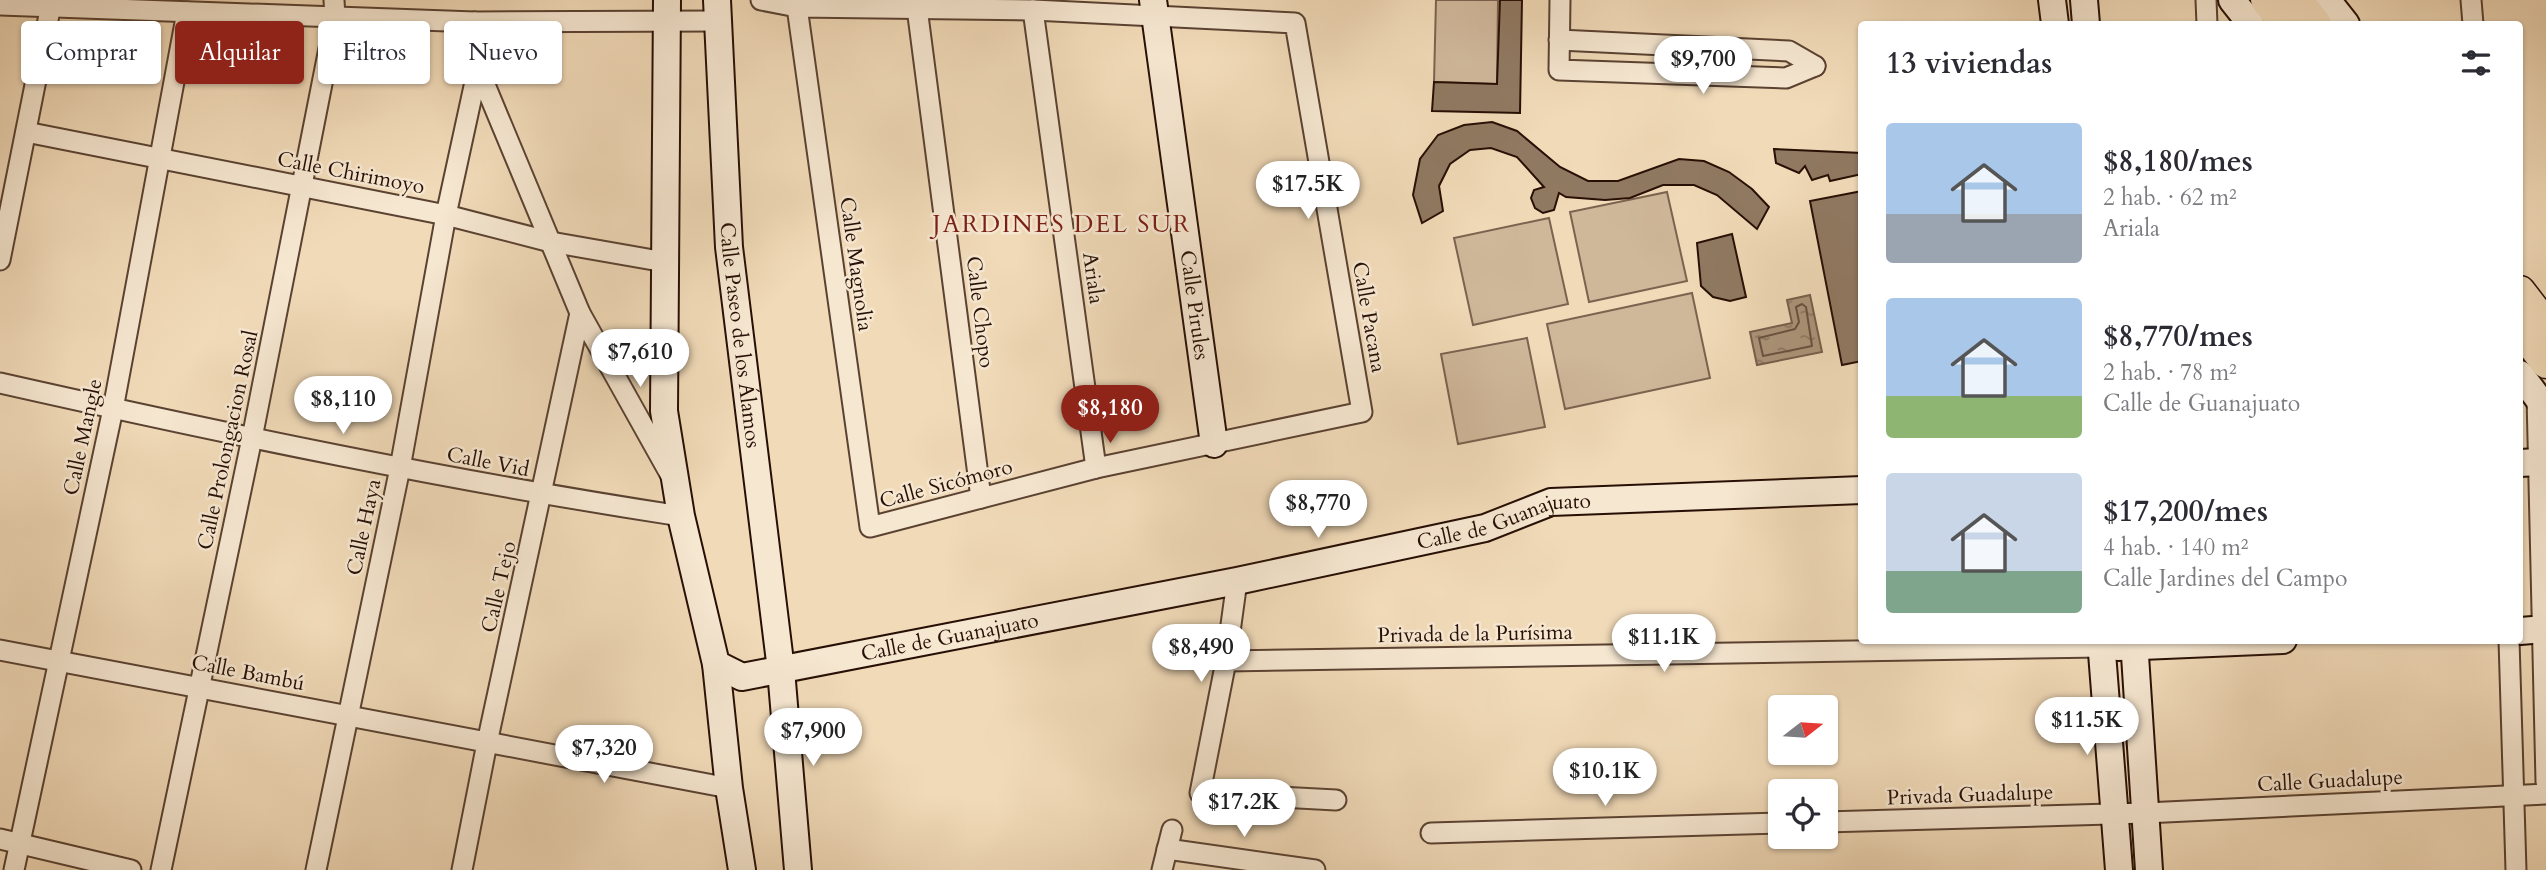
<!DOCTYPE html>
<html lang="es">
<meta charset="utf-8">
<style>
body{margin:0;font-family:Cardo,serif;background:#f7f7f7;color:#2b2b33;height:100vh;display:flex;flex-direction:column;font-size:26px;white-space:nowrap}
*{box-sizing:border-box;margin:0}
p{font-size:23px;color:#7c7c81}
.icon{flex:none;width:38px;height:38px;fill:none;stroke:currentColor;stroke-width:2;stroke-linecap:round;stroke-linejoin:round}
.map{position:relative;flex:1;overflow:hidden}
.sheet{position:absolute;left:1858px;top:21px;width:665px;height:623px;display:flex;flex-direction:column;background:#fff;border-radius:7px;box-shadow:0 2px 5px #0004}
.sheet>*{flex:none}
.guide{position:absolute;left:21px;top:21px;width:665px;height:63px;display:flex;gap:14px}
.needle{width:46px;rotate:73deg}
.controls{position:absolute;left:1768px;top:695px;display:grid;gap:14px}
.controls a{display:grid;place-items:center;width:70px;height:70px;border-radius:7px;background:#fff;box-shadow:0 2px 5px #0004;font-size:35px}
.price{position:absolute;translate:-50% -60px;padding:0 16px;border-radius:24px;background:#fff;color:#222;font-size:23px;line-height:46px;filter:drop-shadow(0 2px 4px #0008)}
.price::after{content:'';position:absolute;left:50%;top:42px;width:21px;height:16px;margin-left:-10px;background:inherit;clip-path:polygon(0 0,100% 0,50% 100%)}
.price.active{background:#8f2418;color:#fff}
ul{padding:0;list-style:none}
li{display:flex;align-items:center;gap:21px;height:175px;padding:0 28px}
li span{display:grid;place-items:center;flex:none;width:196px;height:140px;border-radius:7px;color:#555}
li>.icon{margin-inline-start:auto}
span .icon{width:84px;height:84px;fill:#fffc;stroke-width:1}
li b{font-size:30px}
h2{display:flex;justify-content:space-between;align-items:center;height:84px;padding:0 28px;font-size:30px}
.tag{padding:0 24px;border-radius:7px;background:#fff;box-shadow:0 2px 5px #0004;font-size:24px;line-height:63px}
.tag.active{background:#8f2418;color:#fff}
.map>svg:first-child{display:block}
.park{fill:#cfb79a;stroke:#7b6350;stroke-width:2}
.water{fill:url(#water-ripples);stroke:#775f4c;stroke-width:2}
.lines{fill:none;stroke-linecap:round;stroke-linejoin:round}
.shore{stroke:#6a5240;stroke-width:2}
.building{fill:#907962;stroke:#270f05;stroke-width:2}
.street-casing{stroke:#5a4232;stroke-width:23}
.secondary-casing{stroke:#270f05;stroke-width:30}
.primary-casing{stroke:#270f05;stroke-width:33}
.street{stroke:#f6e7d1;stroke-width:19}
.secondary{stroke:#f6e7d1;stroke-width:26}
.primary{stroke:#f1dab8;stroke-width:30}
.labels{text-anchor:middle;dominant-baseline:central;stroke-width:5;stroke-linejoin:round;paint-order:stroke}
.street-label{font-size:21px;fill:#270f05;stroke:#f6e7d1}
.quarter-label{font-size:24px;letter-spacing:2px;fill:#7a1f14;stroke:#f6e7d1}
</style>
<div class="map">
<svg width="2546" height="870" viewBox="0 0 2546 870">
<defs>
<pattern id="water-ripples" width="26" height="14" patternUnits="userSpaceOnUse" patternTransform="scale(1.75)"><rect width="26" height="14" fill="#ac957b"/><path d="M2 4q2-2 4 0t4 0M15 11q2-2 4 0t4 0" fill="none" stroke="#8c7863"/></pattern>
</defs>
<rect width="100%" height="100%" fill="#f1dab8"/>
<filter id="stains"><feTurbulence type="fractalNoise" baseFrequency=".00286" numOctaves="4"/><feColorMatrix values="0 0 0 0 .2 0 0 0 0 .09 0 0 0 0 .02 0 0 0 .5 -.17"/></filter>
<radialGradient id="worn" r=".72"><stop offset=".6" stop-color="#630" stop-opacity="0"/><stop offset="1" stop-color="#630" stop-opacity=".3"/></radialGradient>
<g class="park">
<polygon points="1436,0 1498,0 1497,84 1434,82"/>
<polygon points="1667,192 1687,281 1589,302 1570,212"/>
<polygon points="1549,218 1568,304 1473,325 1454,238"/>
<polygon points="1692,293 1710,378 1565,409 1547,324"/>
<polygon points="1527,338 1545,427 1458,444 1441,354"/>
</g>
<polygon class="water" points="1810,295 1822,352 1757,365 1750,332 1792,323 1787,300"/>
<g class="lines">
<polygon class="shore" points="1802,304 1806,307 1812,346 1763,356 1759,338 1795,329 1799,322 1796,307"/>
</g>
<g class="building">
<polygon points="1500,0 1522,0 1520,113 1432,111 1434,82 1497,84"/>
<polygon points="1492,122 1517,131 1560,167 1588,181 1618,181 1679,159 1704,161 1729,172 1752,189 1769,207 1757,229 1717,195 1694,185 1663,185 1630,198 1605,200 1566,197 1559,193 1554,210 1543,213 1535,208 1531,198 1534,190 1544,187 1517,157 1491,148 1470,150 1450,164 1439,186 1443,211 1422,223 1413,195 1420,159 1438,135 1464,125"/>
<polygon points="1774,149 1862,153 1862,174 1830,181 1828,175 1812,180 1805,166 1799,173 1776,163"/>
<polygon points="1862,191 1862,361 1842,365 1810,201"/>
<polygon points="1732,234 1746,297 1730,301 1713,297 1701,286 1697,243"/>
</g>
<g class="lines">
<defs>
<g id="street">
<polyline points="761,0 797,7 1033,10 1295,23 1362,412 1096,468 870,527 797,7"/>
<polyline points="1560,0 1559,70 1786,78 1815,66"/>
<polyline points="2206,0 2207,24"/>
<polyline points="2471,0 2473,24"/>
<polyline points="0,5 475,22 717,21"/>
<polyline points="917,8 981,498"/>
<polyline points="1033,10 1096,468"/>
<polyline points="475,22 478,68 580,313 670,474"/>
<polyline points="1559,40 1789,51 1815,66"/>
<polyline points="26,132 446,215 551,242 665,262"/>
<polyline points="0,260 52,0"/>
<path d="M 0,383 C 226,434 452,481 681,516"/>
<polyline points="2537,396 2546,782"/>
<polyline points="1237,581 1226,661 1200,793 1336,800"/>
<polyline points="2509,640 2516,870"/>
<polyline points="0,650 729,788"/>
<polyline points="1226,661 2102,647"/>
<polyline points="1825,822 2145,813 2546,794"/>
<polyline points="1431,833 1780,823"/>
<polyline points="0,839 131,870"/>
<polyline points="1167,849 1315,870"/>
<polyline points="14,870 113,409 187,12"/>
<polyline points="161,870 252,438 335,18 334,0"/>
<polyline points="316,870 400,468 446,215 478,68"/>
<polyline points="462,870 487,743 580,313"/>
<polyline points="1162,870 1172,830"/>
</g>
<g id="secondary">
<path id="s1" d="M 667,0 L 664,411 L 681,516 L 716,664 L 742,677 L 1237,581 L 1485,528 L 1551,502 L 1862,490"/>
<path id="s2" d="M 717,0 L 729,247 L 781,670 L 798,870"/>
<path id="s3" d="M 1153,0 L 1214,444"/>
<polyline points="2052,0 2055,24"/>
<polyline points="2084,0 2086,24"/>
<polyline points="2232,0 2251,24"/>
<polyline points="2327,0 2346,24"/>
<polyline points="2520,374 2546,409"/>
<polyline points="2520,463 2538,462"/>
<polyline points="2520,631 2546,629"/>
<polyline points="2101,640 2119,870"/>
<polyline points="2134,640 2149,870"/>
<polyline points="2118,647 2283,640"/>
<polyline points="716,664 729,788 742,870"/>
</g>
<g id="primary">
<polyline points="2266,0 2285,24"/>
<polyline points="2297,0 2316,24"/>
<polyline points="2520,291 2546,325"/>
<polyline points="2520,329 2546,363"/>
</g>
</defs>
<use href="#street" class="street-casing"/>
<use href="#secondary" class="secondary-casing"/>
<use href="#primary" class="primary-casing"/>
<use href="#street" class="street"/>
<use href="#secondary" class="secondary"/>
<use href="#primary" class="primary"/>
</g>
<g class="labels">
<g class="street-label">
<text transform="translate(351 173) rotate(11)">Calle Chirimoyo</text>
<text transform="translate(856 264) rotate(82)">Calle Magnolia</text>
<text transform="translate(1093 278) rotate(82)">Ariala</text>
<text stroke="none"><textPath href="#s3" startOffset="308">Calle Pirules</textPath></text>
<text transform="translate(980 312) rotate(83)">Calle Chopo</text>
<text transform="translate(1369 317) rotate(80)">Calle Pacana</text>
<text stroke="none"><textPath href="#s2" startOffset="336">Calle Paseo de los Álamos</textPath></text>
<text transform="translate(83 437) rotate(-78)">Calle Mangle</text>
<text transform="translate(228 440) rotate(-78)">Calle Prolongacion Rosal</text>
<text transform="translate(488 462) rotate(11)">Calle Vid</text>
<text transform="translate(946 484) rotate(-15)">Calle Sicómoro</text>
<text stroke="none"><textPath href="#s1" startOffset="1477">Calle de Guanajuato</textPath></text>
<text transform="translate(364 527) rotate(-78)">Calle Haya</text>
<text transform="translate(499 587) rotate(-77)">Calle Tejo</text>
<text transform="translate(1475 634) rotate(-1)">Privada de la Purísima</text>
<text stroke="none"><textPath href="#s1" startOffset="910">Calle de Guanajuato</textPath></text>
<text transform="translate(248 673) rotate(11)">Calle Bambú</text>
<text transform="translate(2330 781) rotate(-3)">Calle Guadalupe</text>
<text transform="translate(1970 795) rotate(-2)">Privada Guadalupe</text>
</g>
<g class="quarter-label">
<text x="1062" y="224">JARDINES DEL SUR</text>
</g>
</g>
<rect width="100%" height="100%" filter="url(#stains)"/>
<rect width="100%" height="100%" fill="url(#worn)"/>
</svg>
<div class="controls">
<a><svg class="needle" viewBox="-14 -14 28 28"><path d="M0-13l5 13h-10z" fill="#e53935"/><path d="M0 13l5-13h-10z" fill="#7c7c81"/></svg></a>
<a><svg class="icon" aria-label="locate" viewBox="0 0 24 24"><circle cx="12" cy="12" r="6"/><path d="M12 2v4M12 18v4M2 12h4M18 12h4"/></svg></a>
</div>
<b class="price" style="left:1703px;top:96px">$9,700</b>
<b class="price" style="left:1308px;top:221px">$17.5K</b>
<b class="price" style="left:640px;top:389px">$7,610</b>
<b class="price" style="left:343px;top:436px">$8,110</b>
<b class="price active" style="left:1110px;top:445px">$8,180</b>
<b class="price" style="left:1318px;top:540px">$8,770</b>
<b class="price" style="left:1664px;top:674px">$11.1K</b>
<b class="price" style="left:1201px;top:684px">$8,490</b>
<b class="price" style="left:2087px;top:757px">$11.5K</b>
<b class="price" style="left:813px;top:768px">$7,900</b>
<b class="price" style="left:604px;top:785px">$7,320</b>
<b class="price" style="left:1605px;top:808px">$10.1K</b>
<b class="price" style="left:1244px;top:839px">$17.2K</b>
<div class="guide">
<a class="tag">Comprar</a>
<a class="tag active">Alquilar</a>
<a class="tag">Filtros</a>
<a class="tag">Nuevo</a>
</div>
<section class="sheet">
<h2>13 viviendas<svg class="icon" aria-label="filters" viewBox="0 0 24 24"><path d="M4 7h16M4 17h16"/><circle cx="9" cy="7" r="2"/><circle cx="15" cy="17" r="2"/></svg></h2>
<ul>
<li><span style="background:linear-gradient(#a9c7e8 65%,#9aa5b1 0)"><svg class="icon" aria-label="home" viewBox="0 0 24 24"><path d="M3 11l9-7 9 7M6 9v11h12V9"/></svg></span><div><b>$8,180/mes</b><p>2 hab. · 62 m²</p><p>Ariala</p></div></li>
<li><span style="background:linear-gradient(#a9c7e8 70%,#8fb573 0)"><svg class="icon" aria-label="home" viewBox="0 0 24 24"><path d="M3 11l9-7 9 7M6 9v11h12V9"/></svg></span><div><b>$8,770/mes</b><p>2 hab. · 78 m²</p><p>Calle de Guanajuato</p></div></li>
<li><span style="background:linear-gradient(#c9d6e8 70%,#7fa58c 0)"><svg class="icon" aria-label="home" viewBox="0 0 24 24"><path d="M3 11l9-7 9 7M6 9v11h12V9"/></svg></span><div><b>$17,200/mes</b><p>4 hab. · 140 m²</p><p>Calle Jardines del Campo</p></div></li>
</ul>
</section>
</div>
